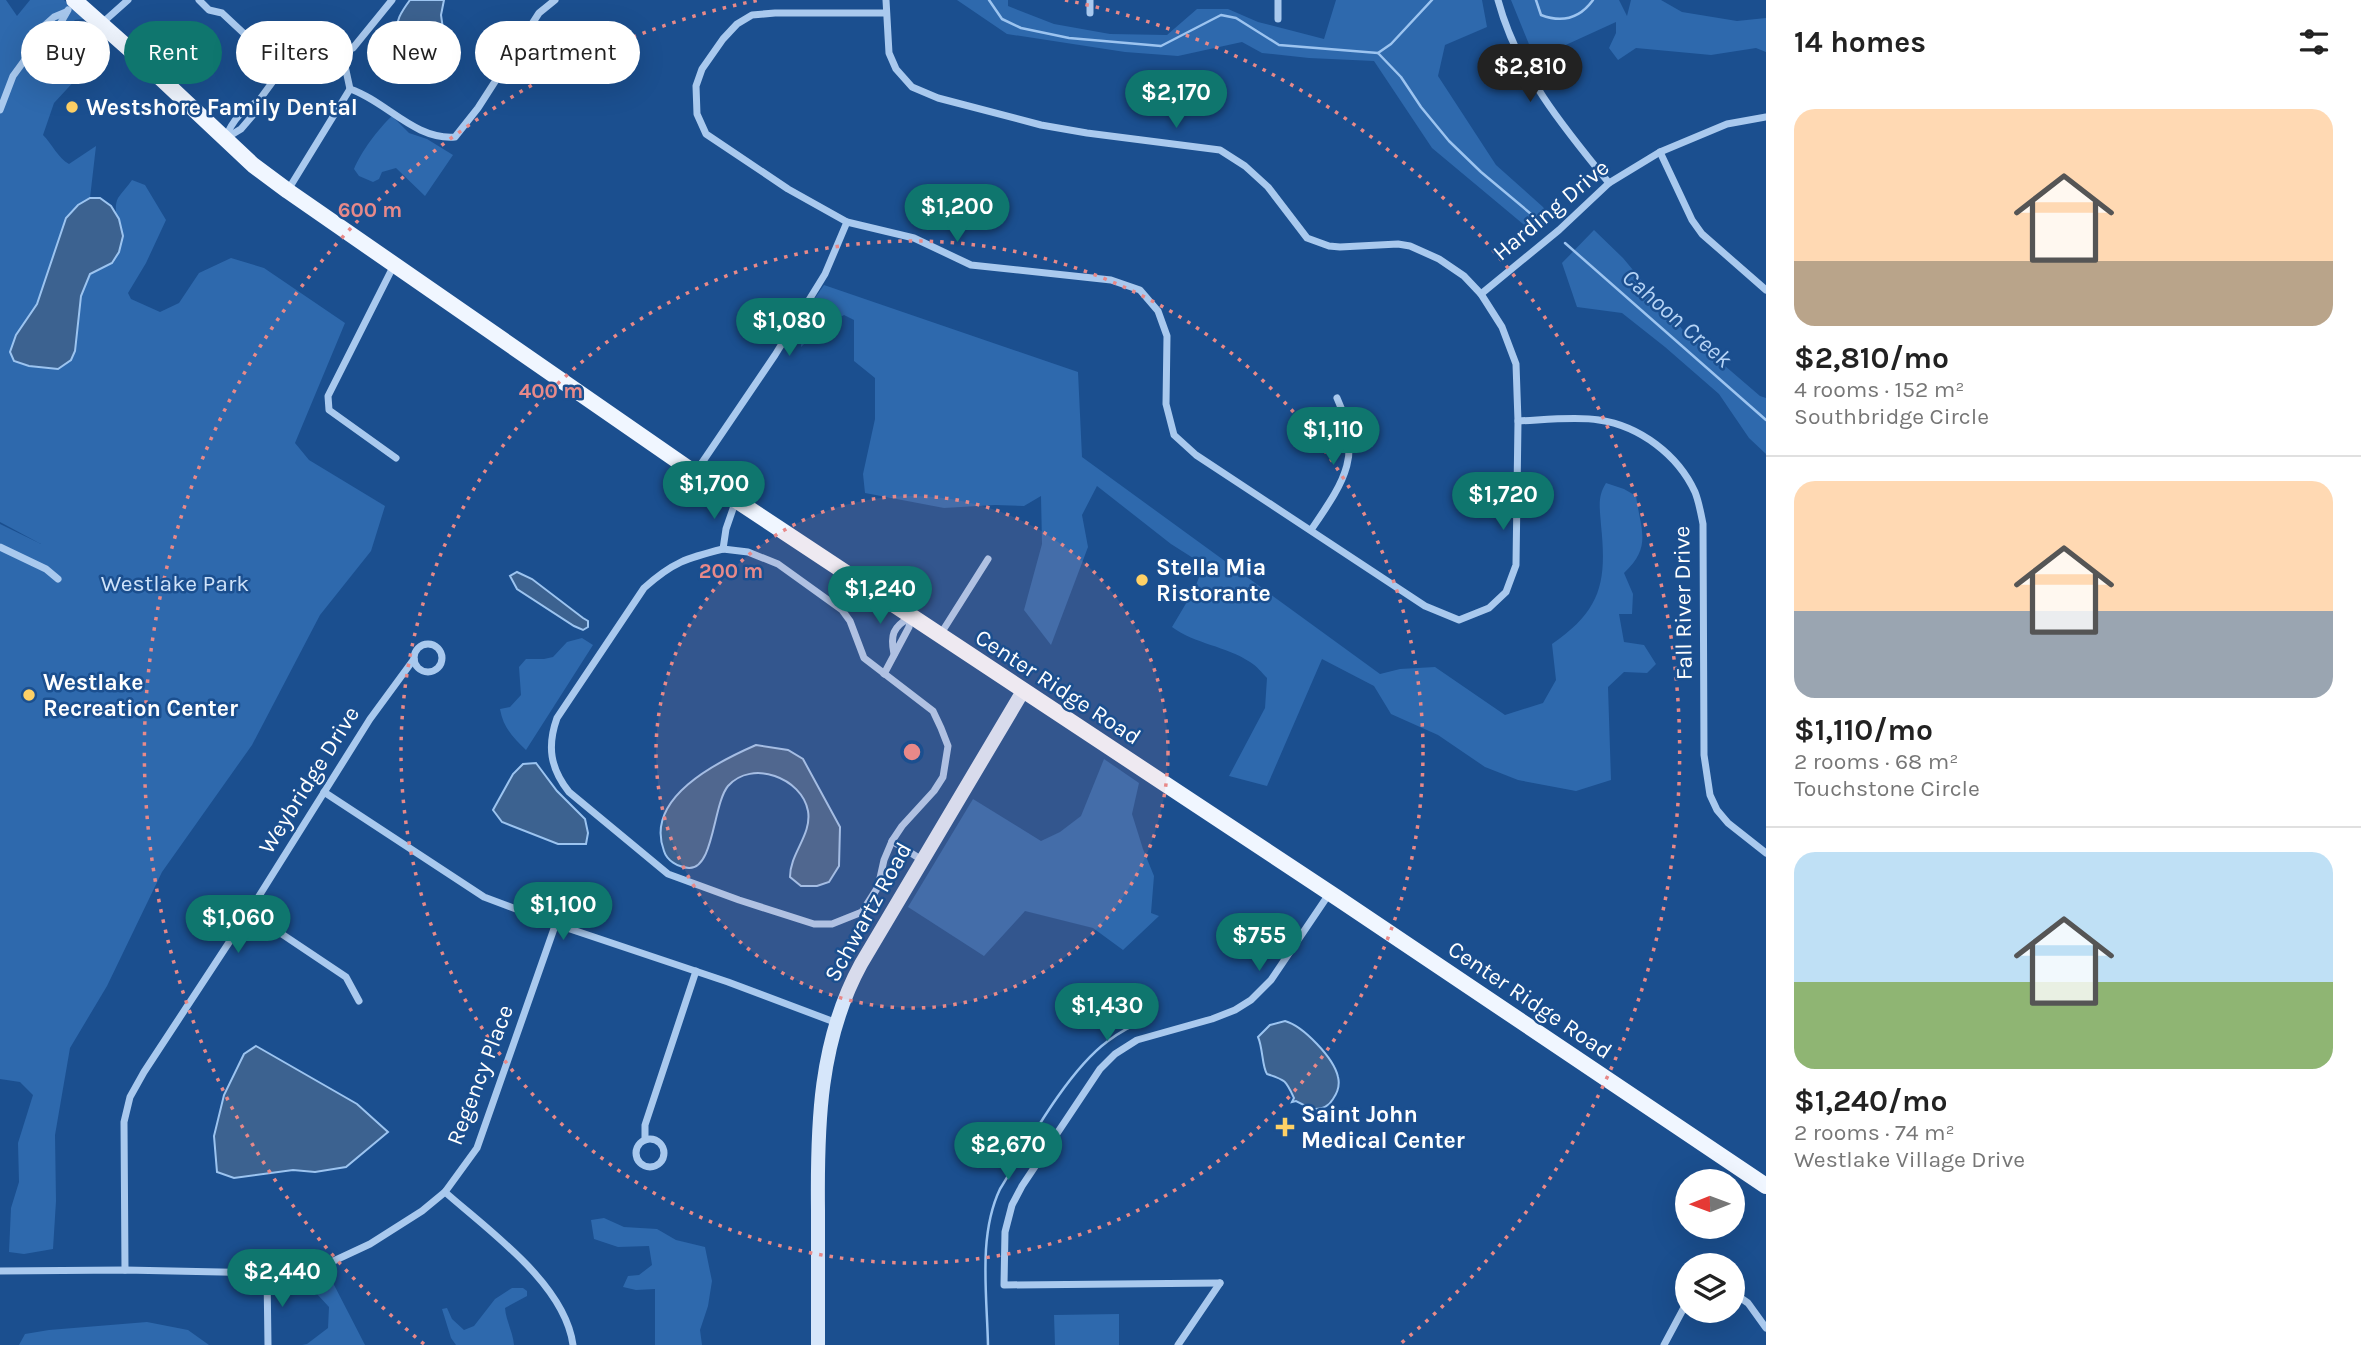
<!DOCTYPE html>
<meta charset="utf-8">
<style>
body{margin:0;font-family:Karla,sans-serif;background:#f2f2f2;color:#222;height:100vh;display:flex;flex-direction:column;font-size:26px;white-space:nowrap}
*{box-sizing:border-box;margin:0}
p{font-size:23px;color:#767676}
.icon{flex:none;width:38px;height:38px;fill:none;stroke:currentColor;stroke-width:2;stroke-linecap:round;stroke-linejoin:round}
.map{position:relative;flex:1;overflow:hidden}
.sheet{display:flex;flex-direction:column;background:#fff;width:595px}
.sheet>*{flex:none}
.hud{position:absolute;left:21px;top:21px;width:665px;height:63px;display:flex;gap:14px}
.needle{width:46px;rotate:269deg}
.controls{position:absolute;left:1675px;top:1169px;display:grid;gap:14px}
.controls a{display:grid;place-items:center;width:70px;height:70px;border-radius:50%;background:#fff;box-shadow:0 7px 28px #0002;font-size:35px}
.price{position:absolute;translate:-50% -60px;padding:0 16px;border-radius:24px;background:#0f766e;color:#fff;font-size:23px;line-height:46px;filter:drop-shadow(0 2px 4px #0008)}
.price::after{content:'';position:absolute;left:50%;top:42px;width:21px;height:16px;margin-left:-10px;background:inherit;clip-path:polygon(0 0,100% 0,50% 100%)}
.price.current{background:#222;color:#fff}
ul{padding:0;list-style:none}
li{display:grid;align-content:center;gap:14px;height:371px;padding:0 28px}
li+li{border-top:2px solid #e0e0e0}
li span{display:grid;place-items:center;height:217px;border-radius:21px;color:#555}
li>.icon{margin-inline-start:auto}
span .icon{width:126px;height:126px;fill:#fffc;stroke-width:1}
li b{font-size:30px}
h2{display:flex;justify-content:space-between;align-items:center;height:84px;padding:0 28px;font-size:30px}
.pill{padding:0 24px;border-radius:32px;background:#fff;box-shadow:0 7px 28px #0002;font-size:24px;line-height:63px}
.pill.current{background:#0f766e;color:#fff}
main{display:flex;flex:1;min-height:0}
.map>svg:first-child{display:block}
.green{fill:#2e69ad}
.water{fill:#3c6290;stroke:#9cc4f0;stroke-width:2}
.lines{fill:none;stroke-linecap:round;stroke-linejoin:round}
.stream{stroke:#9cc4f0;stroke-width:2.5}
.street{stroke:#a9c9ee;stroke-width:7}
.secondary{stroke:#d6e6fa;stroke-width:14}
.primary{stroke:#f0f6ff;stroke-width:16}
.ring{fill:none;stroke:#e88989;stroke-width:3.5;stroke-dasharray:3.5 7}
.poi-dot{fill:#ffd166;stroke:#1b4f8f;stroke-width:2.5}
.labels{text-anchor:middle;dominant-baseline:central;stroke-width:5;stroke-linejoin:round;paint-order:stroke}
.poi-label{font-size:23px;font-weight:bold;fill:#fff;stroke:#1b4f8f;text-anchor:start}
.street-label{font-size:23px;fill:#fff;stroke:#1b4f8f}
.park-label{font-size:23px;fill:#cfe3fa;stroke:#1b4f8f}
.water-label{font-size:24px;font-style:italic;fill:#b5d3f5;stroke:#1b4f8f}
.centre{fill:#e88989;stroke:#1b4f8f;stroke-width:3.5}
.ring-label{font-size:21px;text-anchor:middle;font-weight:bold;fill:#e88989;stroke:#1b4f8f;stroke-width:5;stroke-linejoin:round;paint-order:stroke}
</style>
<main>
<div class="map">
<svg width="1766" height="1345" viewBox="0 0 1766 1345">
<rect width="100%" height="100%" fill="#1b4f8f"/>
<g class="green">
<path d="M 0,0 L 6,0 L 17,16 L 30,0 L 64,0 L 84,19 L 74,20 L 103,50 L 54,103 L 43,135 C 52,144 58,158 69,164 L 96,146 L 90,198 L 78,205 L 66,218 L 37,304 L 16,335 L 10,352 L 78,329 C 80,312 78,289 90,275 C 98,265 113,266 119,251 C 127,231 110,215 118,198 C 122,192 128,186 132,180 L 145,185 L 166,220 L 146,263 L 128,293 L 131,299 L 160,312 L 179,303 L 199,273 L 231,258 L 264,268 L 345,323 L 295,443 L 309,460 L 385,506 L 371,551 L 320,615 L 252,745 L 162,872 L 107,986 L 70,1048 L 55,1135 L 56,1201 L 53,1249 L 24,1254 L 9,1252 L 11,1208 L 19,1182 L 18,1143 L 33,1095 L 20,1082 L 0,1079 L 0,524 L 41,544 L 0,522 Z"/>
<polygon points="957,0 1008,0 1008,6 1054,24 1110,34 1167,35 1197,9 1228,9 1258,22 1324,39 1336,0 1482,0 1487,27 1445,45 1438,76 1496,165 1543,207 1548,215 1534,231 1529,229 1432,148 1374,61 1309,58 1262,53 1242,42 1178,56 1125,52 1007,34"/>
<polygon points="1511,0 1619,0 1627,16 1631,0 1661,0 1682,12 1737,21 1766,18 1766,52 1756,48 1711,55 1636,48 1618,60 1609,48 1616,33 1616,22 1535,59"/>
<path d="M 392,116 L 409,133 L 427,139 L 453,155 L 425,196 L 396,168 L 382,172 L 379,179 L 373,182 L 359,176 L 354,169 C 361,152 378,129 392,116 Z"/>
<polygon points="1594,230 1623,258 1682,329 1760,396 1766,398 1766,454 1749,438 1719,394 1665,347 1622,313 1577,307 1562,263"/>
<path d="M 824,285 L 1078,372 L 1082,457 L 1380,674 L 1400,669 L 1435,667 L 1505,715 L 1543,703 L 1556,680 L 1552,644 C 1601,610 1607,583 1601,525 C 1600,509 1597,497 1606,483 L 1624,489 L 1636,496 C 1641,531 1652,547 1624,573 L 1633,594 L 1632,614 L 1619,614 L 1624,642 L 1644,645 L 1656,664 L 1647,673 L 1624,672 L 1608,687 L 1611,780 L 1576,791 L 1518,780 L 1485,767 L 1438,735 L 1391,714 L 1374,686 L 1322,659 L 1267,786 L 1229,776 L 1265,708 L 1267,678 C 1262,673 1257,666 1250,662 C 1226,646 1195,644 1172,627 L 1194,590 L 1204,565 L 1171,544 L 1097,486 L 1082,515 L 1088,547 L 1051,645 L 1024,610 L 1042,544 L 1041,496 L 1024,506 L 995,505 L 944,508 L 865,493 L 863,474 L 875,419 L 875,378 L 854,361 L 854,320 L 844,315 L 822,327 L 801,347 L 802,317 Z"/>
<path d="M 582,638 L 593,645 L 526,750 C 513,738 503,727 500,709 L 510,707 L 521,695 L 519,667 L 526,659 L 544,659 L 553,657 L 567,642 Z"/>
<polygon points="1104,759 1139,783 1132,814 1143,849 1154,876 1151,913 1159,916 1123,950 1093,928 1025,911 984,956 908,907 973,799 1041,841 1060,832 1081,816"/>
<polygon points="604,1218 624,1227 657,1229 676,1240 705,1247 712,1281 708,1306 700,1330 702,1345 655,1345 655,1289 636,1290 623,1287 628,1276 639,1275 652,1265 649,1246 618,1247 594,1239 591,1220"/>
<polygon points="325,1279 331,1279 365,1345 302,1345 307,1344 328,1328 329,1307 317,1294 318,1283"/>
<path d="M 512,1288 L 523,1288 L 527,1291 L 527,1296 L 505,1308 C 506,1321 513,1332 514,1345 L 456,1345 L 451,1338 L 442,1309 L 447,1308 L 452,1319 L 464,1330 L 474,1326 L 495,1299 Z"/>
<polygon points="1119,1314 1119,1345 1055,1345 1054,1315"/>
<polygon points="147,1322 188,1330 209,1345 19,1345 25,1334 49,1330"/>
</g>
<g class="water">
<path d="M 410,0 L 444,0 L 441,15 L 443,29 L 429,37 L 404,42 L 397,36 C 394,22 402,11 410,0 Z"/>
<polygon points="90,198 100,198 111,206 119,219 123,236 119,252 112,263 90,274 81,296 75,351 71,360 58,369 29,366 14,361 10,352 16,335 37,304 66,218 78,205"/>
<polygon points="517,572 532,579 583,618 588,621 588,627 583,630 574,626 517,589 510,576"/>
<path d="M 756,745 L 788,750 L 803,759 L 840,827 L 839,866 L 829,882 L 817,886 L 801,886 L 790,877 C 790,853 812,835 808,811 C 802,778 752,759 728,786 C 713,804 714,869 689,868 C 678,867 667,861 664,851 C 644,798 717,762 756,745 Z"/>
<polygon points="536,763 557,791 585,819 588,833 586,844 558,844 502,822 493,810 513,774 523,764"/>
<path d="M 1285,1021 C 1303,1026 1334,1058 1338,1077 C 1340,1085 1338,1092 1333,1099 C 1329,1106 1323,1109 1315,1109 L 1311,1114 L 1308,1112 L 1308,1107 L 1296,1101 L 1292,1102 L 1294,1098 C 1286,1081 1286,1080 1267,1074 C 1262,1067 1263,1048 1258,1037 L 1270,1025 Z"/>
<polygon points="256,1046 357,1104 388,1132 346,1167 315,1172 293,1170 234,1178 217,1172 214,1136 224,1095 244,1054"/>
</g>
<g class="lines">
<g class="stream">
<polyline points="989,0 1002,19 1021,28 1069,38 1161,46 1221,15 1236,18 1279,45 1378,53 1401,77 1421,107 1449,141 1481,172 1543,224"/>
<path d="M 1536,0 L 1541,15 C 1562,23 1580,18 1593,0"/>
<polyline points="1378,53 1391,44 1432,0"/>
<polyline points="1565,243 1766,420"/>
<path d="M 988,1345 C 987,1295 978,1235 1000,1189 C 1027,1145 1067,1071 1108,1041 C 1121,1031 1135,1024 1150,1018"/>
</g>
<g class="street">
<polyline points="199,0 209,10 222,13 282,69"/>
<polyline points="886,0 889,53 896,69 912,87 938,98 1041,125 1087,133 1220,150 1245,166 1268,187 1307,238 1329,246 1340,247 1398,244 1410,246 1439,259 1464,276 1481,294 1502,327 1516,364 1518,421 1516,565 1506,592 1489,608 1459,620 1425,606 1196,455 1174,435 1166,404 1167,336 1158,311 1140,290 1111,280 971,265 914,238 847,222 788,189 706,134 697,114 696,86 702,69 723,39 737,24 752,15 775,13 886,13"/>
<polyline points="1090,0 1090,13"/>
<polyline points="1278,0 1278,19"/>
<path d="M 1498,0 C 1517,71 1563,127 1609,183"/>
<polyline points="101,24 128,0"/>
<path d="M 43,35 C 58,32 61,22 68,10"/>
<polyline points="342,52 350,89"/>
<polyline points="0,110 13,76 43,35 45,25 54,17 66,12"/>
<polyline points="226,138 241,129 253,115 260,99 282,69 308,59 353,48 392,0"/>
<path d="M 225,139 C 233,119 242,110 260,100"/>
<polyline points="1660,152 1692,220 1702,234 1766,290"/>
<path d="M 288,190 L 350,89 C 386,101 414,140 455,137 L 478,108 L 539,13 L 555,0"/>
<polyline points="394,265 328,396 329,410 396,458"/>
<polyline points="1481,294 1559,230 1609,183 1660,152 1727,124 1766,117"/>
<path d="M 1518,421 C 1542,420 1577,416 1599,420 C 1640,426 1678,455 1695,492 C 1699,502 1701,514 1703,524 L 1704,755 L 1710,795 L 1717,810 L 1728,823 L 1766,853"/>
<polyline points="695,473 775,355 825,274 847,222"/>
<path d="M 1311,530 C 1343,483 1364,456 1337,398"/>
<polyline points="0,547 46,569 58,579"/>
<path d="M 723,549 L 748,552 L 778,564 L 842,610 L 850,621 L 864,658 L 933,711 L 941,728 L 948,746 L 943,777 L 934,791 L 902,826 L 892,841 L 884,860 L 878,887 L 862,912 L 832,924 L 814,924 L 739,900 L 668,874 L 569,792 C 550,768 547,746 557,718 L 644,588 C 673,562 687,558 723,549 Z"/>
<polyline points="723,549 726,529 736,500"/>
<polyline points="940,635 988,559"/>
<circle cx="428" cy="658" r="14"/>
<path d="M 894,654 C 890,635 893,627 910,617"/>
<polyline points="884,674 909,627 910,618"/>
<polyline points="324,792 484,897 570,929 728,982 837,1023"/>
<polyline points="892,841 922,860"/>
<polyline points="249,912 346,977 359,1001"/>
<circle cx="650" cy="1153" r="14"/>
<polyline points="645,1140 645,1125 696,971"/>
<path d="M 445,1192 C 489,1231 565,1284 573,1345"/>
<polyline points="125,1270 124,1122 130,1097 144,1072 249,912 370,719 414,659"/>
<polyline points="0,1271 125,1270 267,1273 325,1265 370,1244 422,1211 445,1192 477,1148 556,923"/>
<polyline points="267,1273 268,1345"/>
<polyline points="1732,1279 1734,1293"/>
<polyline points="1220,1283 1004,1285 1005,1232 1012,1205 1022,1186 1100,1069 1115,1054 1137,1040 1212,1019 1235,1010 1251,1000 1271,980 1329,894"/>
<polyline points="1732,1292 1748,1303 1766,1328"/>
<polyline points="1178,1345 1220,1283"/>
<polyline points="1664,1345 1687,1302"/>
</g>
<path class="secondary" d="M 818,1345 C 818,1300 818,1255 818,1210 C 817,1125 819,1041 861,964 L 1023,691"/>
<polyline class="primary" points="74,0 136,55 253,165 288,191 695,473 1339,899 1766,1186"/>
</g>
<circle cx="912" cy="752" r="256" fill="#e88989" fill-opacity=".12"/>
<g class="ring">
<circle cx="912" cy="752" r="256"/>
<circle cx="912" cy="752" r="511"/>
<path d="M424 1344A767 767 0 0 1 759 0M1065 0A767 767 0 0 1 1400 1344"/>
</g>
<g class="poi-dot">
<circle cx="72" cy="107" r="7"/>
<circle cx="1142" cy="580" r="7"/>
<circle cx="29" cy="695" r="7"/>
<path d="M1281.5 1116.5h7v7h7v7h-7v7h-7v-7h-7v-7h7z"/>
</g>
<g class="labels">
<g class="poi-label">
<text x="86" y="107">Westshore Family Dental</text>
<text x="1156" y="567">Stella Mia<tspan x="1156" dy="26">Ristorante</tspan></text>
<text x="43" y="682">Westlake<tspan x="43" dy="26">Recreation Center</tspan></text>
<text x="1301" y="1114">Saint John<tspan x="1301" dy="26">Medical Center</tspan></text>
</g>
<g class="street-label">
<text transform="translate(1551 210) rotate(-40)">Harding Drive</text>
<text transform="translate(1683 603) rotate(-91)">Fall River Drive</text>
<text transform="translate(1058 687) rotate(33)">Center Ridge Road</text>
<text transform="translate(309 780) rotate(-58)">Weybridge Drive</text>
<text transform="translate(868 912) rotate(-61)">Schwartz Road</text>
<text transform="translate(1530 1000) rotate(34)">Center Ridge Road</text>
<text transform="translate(480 1075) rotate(-69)">Regency Place</text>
</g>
<g class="park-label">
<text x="175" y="583">Westlake Park</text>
</g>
<g class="water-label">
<text transform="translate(1677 318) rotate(41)">Cahoon Creek</text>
</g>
</g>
<circle cx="912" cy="752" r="10" class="centre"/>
<g class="ring-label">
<text x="370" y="217">600 m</text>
<text x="551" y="398">400 m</text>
<text x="731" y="578">200 m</text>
</g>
</svg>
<div class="controls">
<a><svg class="needle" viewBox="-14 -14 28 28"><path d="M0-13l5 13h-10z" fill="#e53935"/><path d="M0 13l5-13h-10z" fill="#767676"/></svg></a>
<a><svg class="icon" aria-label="layers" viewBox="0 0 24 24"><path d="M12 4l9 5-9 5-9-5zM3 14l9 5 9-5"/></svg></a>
</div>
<b class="price current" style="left:1530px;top:104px">$2,810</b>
<b class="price" style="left:1176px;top:130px">$2,170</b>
<b class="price" style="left:957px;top:244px">$1,200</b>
<b class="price" style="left:789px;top:358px">$1,080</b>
<b class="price" style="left:1333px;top:467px">$1,110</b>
<b class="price" style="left:714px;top:521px">$1,700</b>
<b class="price" style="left:1503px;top:532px">$1,720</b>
<b class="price" style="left:880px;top:626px">$1,240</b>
<b class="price" style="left:563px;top:942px">$1,100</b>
<b class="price" style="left:238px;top:955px">$1,060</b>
<b class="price" style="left:1259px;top:973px">$755</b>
<b class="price" style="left:1107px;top:1043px">$1,430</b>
<b class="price" style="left:1008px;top:1182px">$2,670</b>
<b class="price" style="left:282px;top:1309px">$2,440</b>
<div class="hud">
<a class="pill">Buy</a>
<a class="pill current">Rent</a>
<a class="pill">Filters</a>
<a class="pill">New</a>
<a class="pill">Apartment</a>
</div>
</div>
<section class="sheet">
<h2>14 homes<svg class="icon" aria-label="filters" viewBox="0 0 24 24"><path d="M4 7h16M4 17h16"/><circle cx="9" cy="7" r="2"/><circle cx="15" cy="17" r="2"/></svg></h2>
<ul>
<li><span style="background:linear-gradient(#ffd9b3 70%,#b9a48a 0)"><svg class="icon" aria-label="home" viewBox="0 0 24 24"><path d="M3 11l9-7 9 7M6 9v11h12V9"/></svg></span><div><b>$2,810/mo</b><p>4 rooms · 152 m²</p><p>Southbridge Circle</p></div></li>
<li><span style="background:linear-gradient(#ffd9b3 60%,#9aa5b1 0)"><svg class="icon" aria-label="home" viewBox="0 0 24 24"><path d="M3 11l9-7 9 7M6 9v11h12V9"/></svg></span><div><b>$1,110/mo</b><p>2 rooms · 68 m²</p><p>Touchstone Circle</p></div></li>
<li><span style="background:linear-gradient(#bfe0f5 60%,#8fb573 0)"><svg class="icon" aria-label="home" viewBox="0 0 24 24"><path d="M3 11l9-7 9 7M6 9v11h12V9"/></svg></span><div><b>$1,240/mo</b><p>2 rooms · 74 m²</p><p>Westlake Village Drive</p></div></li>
</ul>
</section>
</main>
